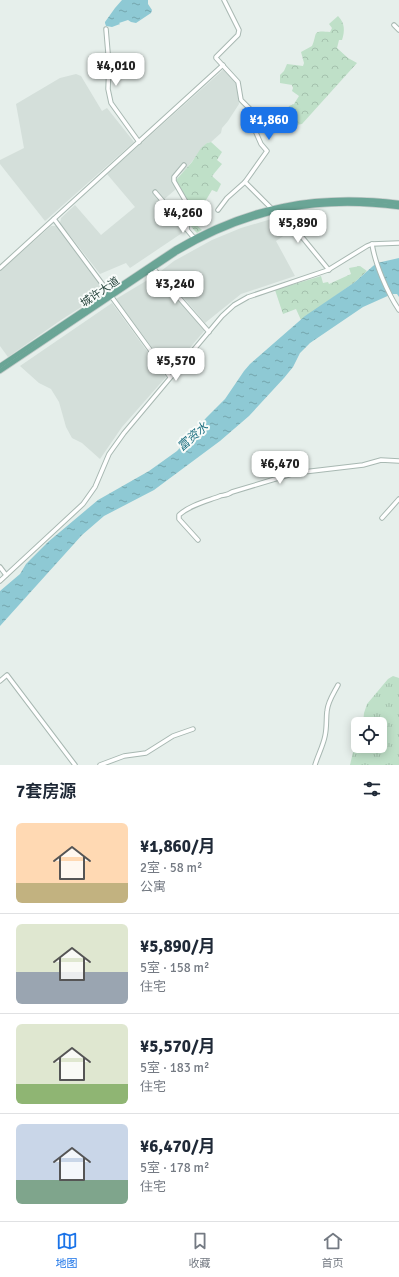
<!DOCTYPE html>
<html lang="zh">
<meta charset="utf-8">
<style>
body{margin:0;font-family:Signika,"Noto Sans SC",sans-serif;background:#f6f6f7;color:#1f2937;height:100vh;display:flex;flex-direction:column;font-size:15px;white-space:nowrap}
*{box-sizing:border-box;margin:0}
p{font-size:13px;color:#747a83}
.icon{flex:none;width:22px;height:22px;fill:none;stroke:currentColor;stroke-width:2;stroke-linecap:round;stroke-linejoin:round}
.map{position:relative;height:765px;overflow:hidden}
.sheet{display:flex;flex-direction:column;background:#fff;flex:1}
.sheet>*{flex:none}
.tools{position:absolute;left:351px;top:717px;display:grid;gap:8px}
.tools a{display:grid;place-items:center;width:36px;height:36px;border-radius:6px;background:#fff;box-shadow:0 2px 10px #0003;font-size:20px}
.price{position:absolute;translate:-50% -34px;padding:0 9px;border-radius:8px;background:#fff;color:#222;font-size:13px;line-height:26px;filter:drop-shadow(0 1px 2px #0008)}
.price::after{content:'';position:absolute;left:50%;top:24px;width:12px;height:9px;margin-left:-6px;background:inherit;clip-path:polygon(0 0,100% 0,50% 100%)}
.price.current{background:#1a73e8;color:#fff}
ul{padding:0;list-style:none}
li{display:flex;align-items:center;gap:12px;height:100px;padding:0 16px}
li+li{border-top:1px solid #e0e1e3}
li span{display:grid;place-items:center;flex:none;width:112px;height:80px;border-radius:6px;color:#555}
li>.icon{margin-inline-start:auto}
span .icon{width:48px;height:48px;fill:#fffc;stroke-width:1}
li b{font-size:17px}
h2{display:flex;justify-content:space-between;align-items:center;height:48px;padding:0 16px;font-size:17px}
.menu{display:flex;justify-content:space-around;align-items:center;height:56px;border-top:1px solid #e0e1e3;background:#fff;font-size:11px;color:#747a83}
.menu a{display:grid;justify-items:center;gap:2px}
.menu .current{color:#1a73e8}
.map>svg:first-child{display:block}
.built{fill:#d4dfda}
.grass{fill:url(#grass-tufts)}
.forest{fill:url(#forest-crowns)}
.water{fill:url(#water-ripples)}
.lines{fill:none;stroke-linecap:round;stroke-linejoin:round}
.minor-casing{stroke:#a8b8b2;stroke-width:5.5}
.major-casing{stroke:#c2cac8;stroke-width:6}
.minor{stroke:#fff;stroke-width:3.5}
.major{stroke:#6aa596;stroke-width:4.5}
.labels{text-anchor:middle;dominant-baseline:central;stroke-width:4;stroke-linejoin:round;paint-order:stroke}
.street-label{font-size:11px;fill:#24423a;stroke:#f7fbf9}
.water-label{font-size:12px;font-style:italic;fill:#1c6f80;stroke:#f7fbf9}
</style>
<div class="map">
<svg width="399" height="765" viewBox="0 0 399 765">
<defs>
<pattern id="grass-tufts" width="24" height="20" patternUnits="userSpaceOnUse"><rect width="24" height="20" fill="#bfe0c8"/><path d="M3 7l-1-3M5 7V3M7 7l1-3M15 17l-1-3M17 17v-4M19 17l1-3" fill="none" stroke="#a4c1ad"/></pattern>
<pattern id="forest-crowns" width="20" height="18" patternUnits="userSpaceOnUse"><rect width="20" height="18" fill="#bfe0c8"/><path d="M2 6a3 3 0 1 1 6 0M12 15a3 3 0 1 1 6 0" fill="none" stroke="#a4c1ad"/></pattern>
<pattern id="water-ripples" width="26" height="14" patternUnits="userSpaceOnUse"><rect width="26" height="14" fill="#8ec9d4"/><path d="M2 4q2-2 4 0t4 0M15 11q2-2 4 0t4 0" fill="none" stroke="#74a5ad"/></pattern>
</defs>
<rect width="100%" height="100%" fill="#e6efeb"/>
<g class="built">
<polygon points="224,69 236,82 239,104 228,121 222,128 221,133 211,142 207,143 185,170 178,176 176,180 172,181 176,189 161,202 185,231 130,268 126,263 100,274 60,223 61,218 75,205 101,235 135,207 107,174"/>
<polygon points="76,74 81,76 102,111 107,108 134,142 45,221 0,164 0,160 24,148 16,104 60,78"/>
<polygon points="278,217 292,230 276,241 295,276 241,294 205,323 161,271 174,261 212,240 241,228"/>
<polygon points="51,226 57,226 100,285 101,292 100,295 61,320 8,357 0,346 0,271"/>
<polygon points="156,275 205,330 171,370 168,369 116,299"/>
<polygon points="112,303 166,377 122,427 100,459 82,443 72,438 66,427 59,402 51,389 39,383 20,366"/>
</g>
<polygon class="grass" points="393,676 399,678 399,765 350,765 355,744 358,740 358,746 380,746 380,724 363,724 364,713 367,704 388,679"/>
<g class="forest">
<path d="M 338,16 C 345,23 345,31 342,40 L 339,40 L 337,48 L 348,58 L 357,63 L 302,124 L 296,125 L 285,115 L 289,106 L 294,104 L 299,96 L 292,91 L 293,88 L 292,85 L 280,83 L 280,75 L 284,71 L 287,64 L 303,66 L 304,63 L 301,52 L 312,46 C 318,33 311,30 330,32 L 332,28 L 329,24 Z"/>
<path d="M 211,142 L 222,152 L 217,160 L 222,164 L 212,176 L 221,184 L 217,192 L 212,190 L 203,205 L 200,203 L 193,211 L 198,216 L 193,222 L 202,230 L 197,233 C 193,229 189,225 189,219 C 189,216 191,213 189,210 C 186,199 177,190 176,180 L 192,162 L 201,148 L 207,143 Z"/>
<polygon points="360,266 367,271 355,282 301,320 296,309 283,314 275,290 321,276 323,283 328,282 329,284 351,274 349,268"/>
</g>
<g class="water">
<polygon points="122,0 148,0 148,4 152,10 151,13 136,23 131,22 128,20 119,23 120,24 112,27 106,26 105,23 105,22 115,8"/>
<polygon points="399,258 399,297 397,294 392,294 363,307 310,343 300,353 293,367 284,378 249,416 220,441 154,490 104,516 82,535 0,626 0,591 20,574 26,564 48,542 98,500 149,471 177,451 187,440 206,418 225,399 244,371 250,364 305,316 355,282 373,266 377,263"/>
</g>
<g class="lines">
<defs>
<g id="minor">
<polyline points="394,25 399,30"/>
<polyline points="106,29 109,65 108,89 111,103 139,142"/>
<polyline points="184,165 174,177 174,181 189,207 189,215 187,229"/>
<polyline points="245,182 271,208"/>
<polyline points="155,192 194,238"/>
<polyline points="218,210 227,198 245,182 267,151 261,144 254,128 253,112 241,100 238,82 216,58 216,57 238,35 239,30 224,0"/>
<polyline points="275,211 302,237 329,270"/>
<polyline points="54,219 109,293"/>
<path d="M 372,244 C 375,264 388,294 399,310"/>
<polyline points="0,268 223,65"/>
<polyline points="153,268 209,332"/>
<polyline points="111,296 170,377"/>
<polyline points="382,518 399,499"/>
<path d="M 198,540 L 179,519 L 179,515 C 190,505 207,501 220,496 C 224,495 228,495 232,492 L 295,473 L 363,465 L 381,460 L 399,461"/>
<polyline points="0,567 6,575"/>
<polyline points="0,581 83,504 95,487 109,454 124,433 222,316 234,305 248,297 328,270 367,246 372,244 399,243"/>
<polyline points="0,681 7,675 75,765"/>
<polyline points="100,765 124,756 146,753 173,736 193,729"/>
<path d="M 315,765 C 318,755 323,746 325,736 C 327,727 326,719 327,711 C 328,701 334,693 338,685"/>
</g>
<g id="major">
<path d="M 0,366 L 175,249 C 247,206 316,193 399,203"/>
<path d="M 0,371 L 177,252 C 248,210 317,196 399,207"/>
</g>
</defs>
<use href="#minor" class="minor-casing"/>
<use href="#major" class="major-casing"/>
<use href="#minor" class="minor"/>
<use href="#major" class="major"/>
</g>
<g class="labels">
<g class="street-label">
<text transform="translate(100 292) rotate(-34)">城许大道</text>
</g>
<g class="water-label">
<text transform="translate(193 437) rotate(-41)">富资水</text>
</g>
</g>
</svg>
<div class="tools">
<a><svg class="icon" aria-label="locate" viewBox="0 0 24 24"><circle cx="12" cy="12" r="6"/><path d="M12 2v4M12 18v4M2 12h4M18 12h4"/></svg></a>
</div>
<b class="price" style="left:116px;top:87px">¥4,010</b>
<b class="price current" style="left:269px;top:141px">¥1,860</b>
<b class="price" style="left:183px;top:234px">¥4,260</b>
<b class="price" style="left:298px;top:244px">¥5,890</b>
<b class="price" style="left:175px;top:305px">¥3,240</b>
<b class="price" style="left:176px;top:382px">¥5,570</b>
<b class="price" style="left:280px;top:485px">¥6,470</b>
</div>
<section class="sheet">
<h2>7套房源<svg class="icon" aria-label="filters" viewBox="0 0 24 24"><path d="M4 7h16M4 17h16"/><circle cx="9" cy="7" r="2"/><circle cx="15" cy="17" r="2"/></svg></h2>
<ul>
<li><span style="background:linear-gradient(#ffd9b3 75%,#c2b280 0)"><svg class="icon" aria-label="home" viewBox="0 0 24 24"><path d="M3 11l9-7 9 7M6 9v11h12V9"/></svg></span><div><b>¥1,860/月</b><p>2室 · 58 m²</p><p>公寓</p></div></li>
<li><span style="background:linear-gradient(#dfe7d0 60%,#9aa5b1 0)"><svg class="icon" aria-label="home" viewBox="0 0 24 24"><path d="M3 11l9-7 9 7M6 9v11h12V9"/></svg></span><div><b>¥5,890/月</b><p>5室 · 158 m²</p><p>住宅</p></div></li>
<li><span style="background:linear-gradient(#dfe7d0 75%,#8fb573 0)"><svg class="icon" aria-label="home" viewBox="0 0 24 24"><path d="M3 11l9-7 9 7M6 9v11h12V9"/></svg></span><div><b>¥5,570/月</b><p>5室 · 183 m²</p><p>住宅</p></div></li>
<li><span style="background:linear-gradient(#c9d6e8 70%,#7fa58c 0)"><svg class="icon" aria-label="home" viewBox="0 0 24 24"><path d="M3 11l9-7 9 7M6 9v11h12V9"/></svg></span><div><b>¥6,470/月</b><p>5室 · 178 m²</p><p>住宅</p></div></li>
</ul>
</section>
<nav class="menu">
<a class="current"><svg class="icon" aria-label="map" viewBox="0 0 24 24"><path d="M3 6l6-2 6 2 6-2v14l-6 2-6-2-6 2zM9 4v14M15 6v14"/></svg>地图</a>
<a><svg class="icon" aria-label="saved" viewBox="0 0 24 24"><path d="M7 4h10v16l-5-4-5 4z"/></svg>收藏</a>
<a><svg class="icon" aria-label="home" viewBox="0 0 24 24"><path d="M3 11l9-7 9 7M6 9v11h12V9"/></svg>首页</a>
</nav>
